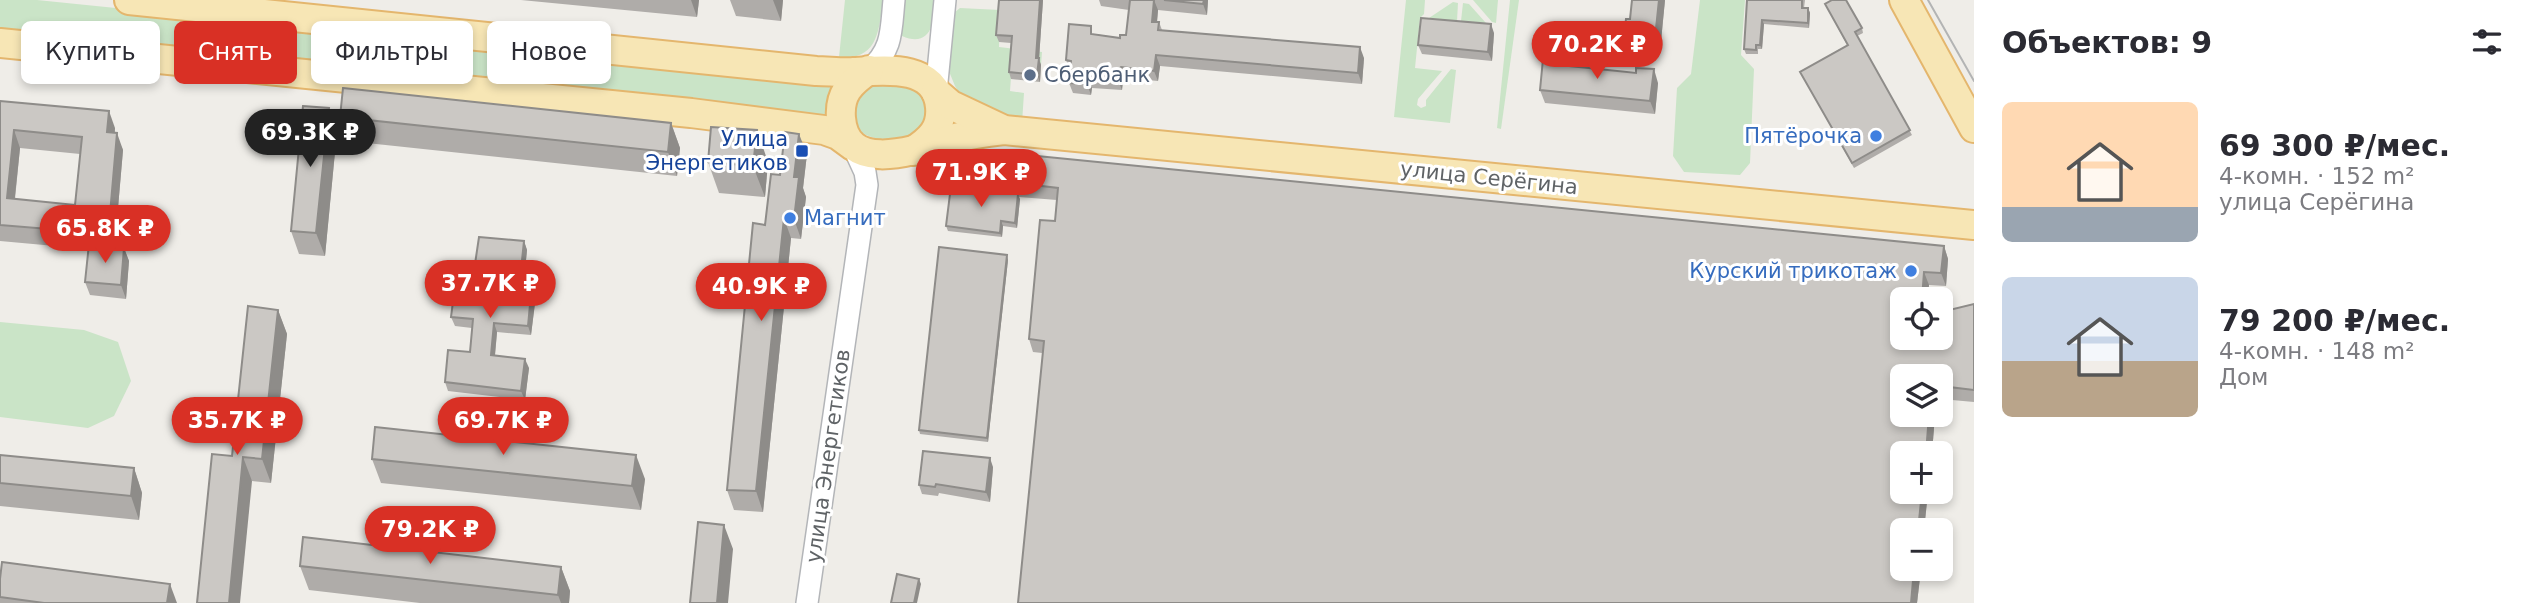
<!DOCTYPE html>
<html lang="ru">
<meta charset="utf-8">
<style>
body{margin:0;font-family:"DejaVu Sans",sans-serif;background:#f7f7f7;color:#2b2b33;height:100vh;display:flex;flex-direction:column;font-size:26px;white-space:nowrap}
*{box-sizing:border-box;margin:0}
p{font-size:23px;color:#7c7c81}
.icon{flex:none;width:38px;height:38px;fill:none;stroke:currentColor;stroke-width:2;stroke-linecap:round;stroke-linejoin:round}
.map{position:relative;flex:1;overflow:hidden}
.panel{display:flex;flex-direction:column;background:#fff;width:560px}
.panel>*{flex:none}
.guide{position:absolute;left:21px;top:21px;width:665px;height:63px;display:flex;gap:14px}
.buttons{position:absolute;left:1890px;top:287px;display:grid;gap:14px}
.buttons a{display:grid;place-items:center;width:63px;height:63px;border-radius:10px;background:#fff;box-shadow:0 4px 10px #0003;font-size:35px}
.price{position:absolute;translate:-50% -60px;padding:0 16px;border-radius:24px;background:#d93025;color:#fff;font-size:23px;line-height:46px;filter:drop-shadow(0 2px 4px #0008)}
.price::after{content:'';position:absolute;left:50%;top:42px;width:21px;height:16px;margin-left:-10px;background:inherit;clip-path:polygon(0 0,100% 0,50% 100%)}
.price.current{background:#222;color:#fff}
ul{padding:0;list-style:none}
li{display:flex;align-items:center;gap:21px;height:175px;padding:0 28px}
li span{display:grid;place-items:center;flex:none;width:196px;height:140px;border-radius:10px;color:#555}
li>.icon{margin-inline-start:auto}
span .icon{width:84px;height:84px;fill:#fffc;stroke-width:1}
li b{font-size:30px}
h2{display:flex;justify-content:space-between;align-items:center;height:84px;padding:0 28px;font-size:30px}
.chip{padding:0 24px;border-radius:10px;background:#fff;box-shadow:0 4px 10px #0003;font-size:24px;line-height:63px}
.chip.current{background:#d93025;color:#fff}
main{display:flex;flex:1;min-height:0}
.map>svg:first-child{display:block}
.green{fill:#cae4c7}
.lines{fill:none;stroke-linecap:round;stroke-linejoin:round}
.minor-casing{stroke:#b3b5b8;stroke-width:24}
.major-casing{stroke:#e4b66d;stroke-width:32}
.minor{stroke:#fff;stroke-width:21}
.major{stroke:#f7e6b5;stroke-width:28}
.tram{stroke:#b3b4b4;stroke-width:2}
.wall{fill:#afaca9;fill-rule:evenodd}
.shaded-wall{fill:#8e8c89}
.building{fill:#cbc8c4;stroke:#8e8c89;stroke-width:2;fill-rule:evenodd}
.service-dot{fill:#5c6f8a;stroke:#fff;stroke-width:2.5}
.shop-dot{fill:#3f7fe0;stroke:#fff;stroke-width:2.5}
.transit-dot{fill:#1a4fb4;stroke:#fff;stroke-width:2.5}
.labels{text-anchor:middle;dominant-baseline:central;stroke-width:6;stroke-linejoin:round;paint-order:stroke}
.service-label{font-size:21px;fill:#4e5e75;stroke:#fff;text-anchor:start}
.shop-label{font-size:21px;fill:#366cbe;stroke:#fff;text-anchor:end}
.transit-label{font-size:21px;fill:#164399;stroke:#fff;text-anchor:end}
.street-label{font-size:21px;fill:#5f6366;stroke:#fff}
</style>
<main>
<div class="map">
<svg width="1974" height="603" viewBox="0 0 1974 603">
<rect width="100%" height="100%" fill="#efede8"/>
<g class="green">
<polygon points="0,0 37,0 817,79 830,86 834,93 827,115 820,118 0,36"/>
<path d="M 845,0 L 883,0 C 879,30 878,61 839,57 Z"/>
<path d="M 901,0 L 937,0 C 935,20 931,49 902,36 L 899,30 Z"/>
<polygon points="1406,0 1425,0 1424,14 1420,18 1415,68 1442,71 1418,99 1417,105 1421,108 1426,106 1426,100 1451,69 1456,70 1450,123 1394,117"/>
<polygon points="1473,0 1498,0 1496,23 1492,22"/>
<polygon points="1510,0 1519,0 1501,129 1497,128"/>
<polygon points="1700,0 1745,0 1741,55 1754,69 1750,163 1740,175 1684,172 1673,156 1677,88 1691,74"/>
<polygon points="1453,2 1458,3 1457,21 1429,18"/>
<polygon points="1463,3 1469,4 1486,23 1461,21"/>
<polygon points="960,8 1000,10 999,47 1042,52 1041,65 1012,63 1010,91 1024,93 1022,123 962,97 955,86 946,64 950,16"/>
<path d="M 871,81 C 903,86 946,86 918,131 C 900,144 875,142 857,130 L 853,103 Z"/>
<polygon points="0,322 84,330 118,342 131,381 114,416 88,428 0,417"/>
</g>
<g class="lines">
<defs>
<g id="minor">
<path d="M 869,70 C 893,50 891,30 894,0"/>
<polyline points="936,92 945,0"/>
<polyline points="807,603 867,185 865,172 853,146"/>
</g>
<g id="major">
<path d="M 129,0 L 816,71 C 828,71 842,73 854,72 C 885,70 936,64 940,107 C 942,129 930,140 913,151"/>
<polyline points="1904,0 1974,128"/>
<polyline points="0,43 691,113 824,130 838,135 853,146"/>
<path d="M 869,70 C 850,83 839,94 841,118 C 846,178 921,148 955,138 C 971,134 987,132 1004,130"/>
<polyline points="936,92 951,105 1004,130 1974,225"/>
</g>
</defs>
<use href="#minor" class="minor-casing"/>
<use href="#major" class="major-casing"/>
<use href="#minor" class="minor"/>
<use href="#major" class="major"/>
<polyline class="tram" points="1928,0 1974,81"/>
</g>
<g class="wall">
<polygon points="521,0 699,0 697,17"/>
<polygon points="730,0 783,0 781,21 736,16"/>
<polygon points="999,0 1043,0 1039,59 1041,65 1040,82 1011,79 1009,72 1011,43 999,42 996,35"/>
<polygon points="1099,0 1208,0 1207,15 1158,10 1157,22 1159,22 1162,30 1364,58 1362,84 1160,66 1158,81 1125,78 1123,80 1122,90 1092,88 1091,95 1073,93 1069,83 1070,71 1066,60 1095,34 1120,38 1126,35 1129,10 1101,6"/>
<polygon points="1665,0 1660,51 1629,48 1624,35 1630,19"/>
<polygon points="1747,0 1805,0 1804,8 1808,8 1810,13 1809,28 1764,24 1762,49 1758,49 1758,54 1746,54 1744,49"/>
<polygon points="1825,4 1862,28 1863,33 1857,36 1912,135 1854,168 1800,72 1847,45"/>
<polygon points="1494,33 1492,61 1422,54 1418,45"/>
<polygon points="1562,65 1658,83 1655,114 1545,103 1540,90"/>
<path d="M 0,101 L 115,128 L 115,132 L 123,150 L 116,231 L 105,230 L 103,246 L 124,248 L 129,261 L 126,299 L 90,295 L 85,282 L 88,249 L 0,241 ZM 20,148 L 80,154 L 75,205 L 15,199 Z"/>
<polygon points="329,108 337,131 325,256 299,254 291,231"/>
<polygon points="340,117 671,123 680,148 677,176 348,141"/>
<polygon points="807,154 803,188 806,197 801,239 791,238 763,512 734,510 727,490 765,225 780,175"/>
<polygon points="708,162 768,162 765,197 719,193"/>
<polygon points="1015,183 1944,246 1948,259 1946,286 1929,285 1902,338 1974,304 1974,402 1941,399 1941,376 1902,415 1935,415 1932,453 1902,453 1902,492 1928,492 1924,530 1902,530 1902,569 1921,569 1917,603 1042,353 1033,352 1029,339 1055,221 1057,200 1019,197"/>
<polygon points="1020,199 1017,228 1003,226 1002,237 948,231 946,226"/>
<polygon points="524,241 527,250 524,280 500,277 498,291 531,294 535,303 531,335 497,332 495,356 529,368 525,400 448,391 445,382 470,352 472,328 455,326 451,317 479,288 481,273 478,273 475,264"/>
<polygon points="1008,260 988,442 920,434 919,430"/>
<polygon points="278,310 287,334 271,483 252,481 232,456"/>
<polygon points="0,455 134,468 142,493 139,520 0,506"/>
<polygon points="372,459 645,479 641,510 381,483"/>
<polygon points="993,467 990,502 939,493 938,496 922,494 919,485"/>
<polygon points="300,566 561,567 570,591 569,603 420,603 309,590"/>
<polygon points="0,579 177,603 0,603"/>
</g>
<g class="shaded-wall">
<polygon points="691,0 699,0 697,17"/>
<polygon points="773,0 783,0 781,21"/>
<polygon points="1040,0 1043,0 1039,59 1041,65 1040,82 1037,75 1036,58"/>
<polygon points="1154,0 1158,10 1156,33 1152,22"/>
<polygon points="1204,0 1208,0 1207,15 1203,4"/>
<polygon points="1659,0 1665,0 1660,51 1655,38"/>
<polygon points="1808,8 1810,13 1809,28 1808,23"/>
<polygon points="1762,20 1764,24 1762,49 1760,45"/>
<polygon points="1491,24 1494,33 1492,61 1488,52"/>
<polygon points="1360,47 1364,58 1362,84 1358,73"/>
<polygon points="1156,55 1160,66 1158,81 1154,71"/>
<polygon points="1121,67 1125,78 1123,80 1122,90 1118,80 1119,69"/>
<polygon points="1654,69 1658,83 1655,114 1650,101"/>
<polygon points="1088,77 1092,88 1091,95 1087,84"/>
<polygon points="329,108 337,131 325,256 316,233"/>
<polygon points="109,111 115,128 113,149 107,132"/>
<polygon points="671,123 680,148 677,176 668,152"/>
<polygon points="14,130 20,148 13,215 7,198"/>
<polygon points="757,130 768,162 765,197 753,166"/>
<polygon points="117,133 123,150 116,231 110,214"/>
<polygon points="799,134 807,154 803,188 806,197 801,239 794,219 794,177"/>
<polygon points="1018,194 1020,199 1017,228 1015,223"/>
<polygon points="99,213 105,230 103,250 97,233"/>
<polygon points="784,218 791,238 763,512 756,491"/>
<polygon points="1001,221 1003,226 1002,237 1000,233"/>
<polygon points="524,241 527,250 524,280 521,270"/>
<polygon points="1944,246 1948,259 1946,286 1941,273"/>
<polygon points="124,248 129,261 126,299 121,285"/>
<polygon points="1007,255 1008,260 988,442 987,438"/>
<polygon points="497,268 500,277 497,300 494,291"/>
<polygon points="1924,272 1929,285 1928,299 1922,299"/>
<polygon points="531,294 535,303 531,335 528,326"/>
<polygon points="278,310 287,334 271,483 262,459"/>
<polygon points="494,323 497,332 494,364 491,355"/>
<polygon points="525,359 529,368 525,400 521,391"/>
<polygon points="1929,415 1935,415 1932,453 1926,453"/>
<polygon points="636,455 645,479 641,510 632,486"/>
<polygon points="243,457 252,481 240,603 229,603"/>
<polygon points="990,458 993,467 990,502 986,492"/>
<polygon points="134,468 142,493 139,520 131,496"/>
<polygon points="1922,492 1928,492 1924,530 1918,530"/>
<polygon points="724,525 733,549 728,603 717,603"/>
<polygon points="561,567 570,591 569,603 561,603 558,595"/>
<polygon points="1914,569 1921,569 1917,603 1911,603"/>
<polygon points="919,579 921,584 917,603 914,603"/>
<polygon points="170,584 177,603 167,603"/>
</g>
<g class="building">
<polygon points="999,0 1040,0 1036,58 1039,58 1037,75 1009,72 1012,36 996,35"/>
<polygon points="1130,0 1154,0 1152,22 1159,22 1158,30 1360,47 1358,73 1156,55 1154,71 1121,67 1119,69 1118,80 1088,77 1087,84 1069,83 1071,61 1066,60 1069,24 1091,26 1091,34 1120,38 1120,35 1126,35"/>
<polygon points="1164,0 1204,0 1203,4"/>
<polygon points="1632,0 1659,0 1655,38 1624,35 1626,19 1630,19"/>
<polygon points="1747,0 1802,0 1802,8 1808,8 1808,23 1762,20 1760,45 1756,45 1756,50 1744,49"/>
<polygon points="1832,0 1846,0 1862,28 1855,32 1910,130 1852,163 1800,72 1848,45 1825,4"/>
<polygon points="1421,18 1491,24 1488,52 1418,45"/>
<polygon points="1543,59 1560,60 1560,65 1636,73 1636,68 1654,69 1650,101 1540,90"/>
<polygon points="343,88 671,123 668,152 340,117"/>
<path d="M 0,101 L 109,111 L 107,132 L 117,133 L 110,214 L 99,213 L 97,233 L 0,225 ZM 14,130 L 82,137 L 75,205 L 7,198 Z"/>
<polygon points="303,106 329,108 316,233 291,231"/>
<polygon points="711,127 757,130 753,166 708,162"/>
<polygon points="785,132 799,134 794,177 799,177 794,219 784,218 756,491 727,490 753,223 765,225 771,174 780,175"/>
<polygon points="1017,154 1944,246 1941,273 1924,272 1922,299 1902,299 1902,338 1941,338 1941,312 1974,304 1974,390 1941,386 1941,376 1902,376 1902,415 1929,415 1926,453 1902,453 1902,492 1922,492 1918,530 1902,530 1902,569 1914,569 1911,603 1018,603 1044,341 1029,339 1040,220 1055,221 1058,188 1015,183"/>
<polygon points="951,186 1018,194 1015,223 1001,221 1000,233 946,226"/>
<polygon points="479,237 524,241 521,270 497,268 494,291 531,294 528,326 494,323 491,355 525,359 521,391 445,382 448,350 470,352 473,319 451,317 455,286 479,288 482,265 475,264"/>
<polygon points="89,244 124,248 121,285 85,282"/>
<polygon points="939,247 1007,255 987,438 919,430"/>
<polygon points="248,306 278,310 262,459 243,457 229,603 197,603 212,454 232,456"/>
<polygon points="375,427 636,455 632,486 372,459"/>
<polygon points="923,451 990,458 986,492 936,484 935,487 919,485"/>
<polygon points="0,455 134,468 131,496 0,483"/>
<polygon points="698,522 724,525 717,603 690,603"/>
<polygon points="303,537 561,567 558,595 300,566"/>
<polygon points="2,562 170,584 167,603 44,603 0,597 0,579"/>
<polygon points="897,574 919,579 914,603 891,603"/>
</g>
<circle class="service-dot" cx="1030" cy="75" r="7"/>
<g class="shop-dot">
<circle cx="1876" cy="136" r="7"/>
<circle cx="790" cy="218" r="7"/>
<circle cx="1911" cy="271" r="7"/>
</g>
<rect class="transit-dot" x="795" y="144" width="14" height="14" rx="3.5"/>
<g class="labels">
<g class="service-label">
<text x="1044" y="75">Сбербанк</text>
</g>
<g class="shop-label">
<text x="1862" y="136">Пятёрочка</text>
<text x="804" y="218" text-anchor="start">Магнит</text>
<text x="1897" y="271">Курский трикотаж</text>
</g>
<g class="transit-label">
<text x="788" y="139">Улица<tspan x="788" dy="24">Энергетиков</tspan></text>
</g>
<g class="street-label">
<text transform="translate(1489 178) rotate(6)">улица Серёгина</text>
<text transform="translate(828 456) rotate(-82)">улица Энергетиков</text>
</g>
</g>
</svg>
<div class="buttons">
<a><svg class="icon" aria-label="locate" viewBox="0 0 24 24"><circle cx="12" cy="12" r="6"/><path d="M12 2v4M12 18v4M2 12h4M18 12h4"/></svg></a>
<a><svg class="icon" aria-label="layers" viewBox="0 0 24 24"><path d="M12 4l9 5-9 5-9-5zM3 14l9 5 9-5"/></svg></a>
<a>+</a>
<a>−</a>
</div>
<b class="price" style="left:1597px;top:81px">70.2K ₽</b>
<b class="price current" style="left:310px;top:169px">69.3K ₽</b>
<b class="price" style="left:981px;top:209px">71.9K ₽</b>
<b class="price" style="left:105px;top:265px">65.8K ₽</b>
<b class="price" style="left:490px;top:320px">37.7K ₽</b>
<b class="price" style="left:761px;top:323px">40.9K ₽</b>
<b class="price" style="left:237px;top:457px">35.7K ₽</b>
<b class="price" style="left:503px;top:457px">69.7K ₽</b>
<b class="price" style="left:430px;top:566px">79.2K ₽</b>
<div class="guide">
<a class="chip">Купить</a>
<a class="chip current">Снять</a>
<a class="chip">Фильтры</a>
<a class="chip">Новое</a>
</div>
</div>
<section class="panel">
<h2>Объектов: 9<svg class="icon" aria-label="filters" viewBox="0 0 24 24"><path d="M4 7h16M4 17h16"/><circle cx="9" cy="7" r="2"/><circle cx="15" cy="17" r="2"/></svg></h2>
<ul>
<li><span style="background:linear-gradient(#ffd9b3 75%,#9aa5b1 0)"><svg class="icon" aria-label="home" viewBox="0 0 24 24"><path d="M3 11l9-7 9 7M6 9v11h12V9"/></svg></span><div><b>69 300 ₽/мес.</b><p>4-комн. · 152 m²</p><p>улица Серёгина</p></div></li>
<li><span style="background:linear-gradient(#c9d6e8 60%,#b9a48a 0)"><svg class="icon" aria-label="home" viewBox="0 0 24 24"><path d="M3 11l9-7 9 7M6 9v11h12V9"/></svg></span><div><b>79 200 ₽/мес.</b><p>4-комн. · 148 m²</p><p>Дом</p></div></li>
</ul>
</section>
</main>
